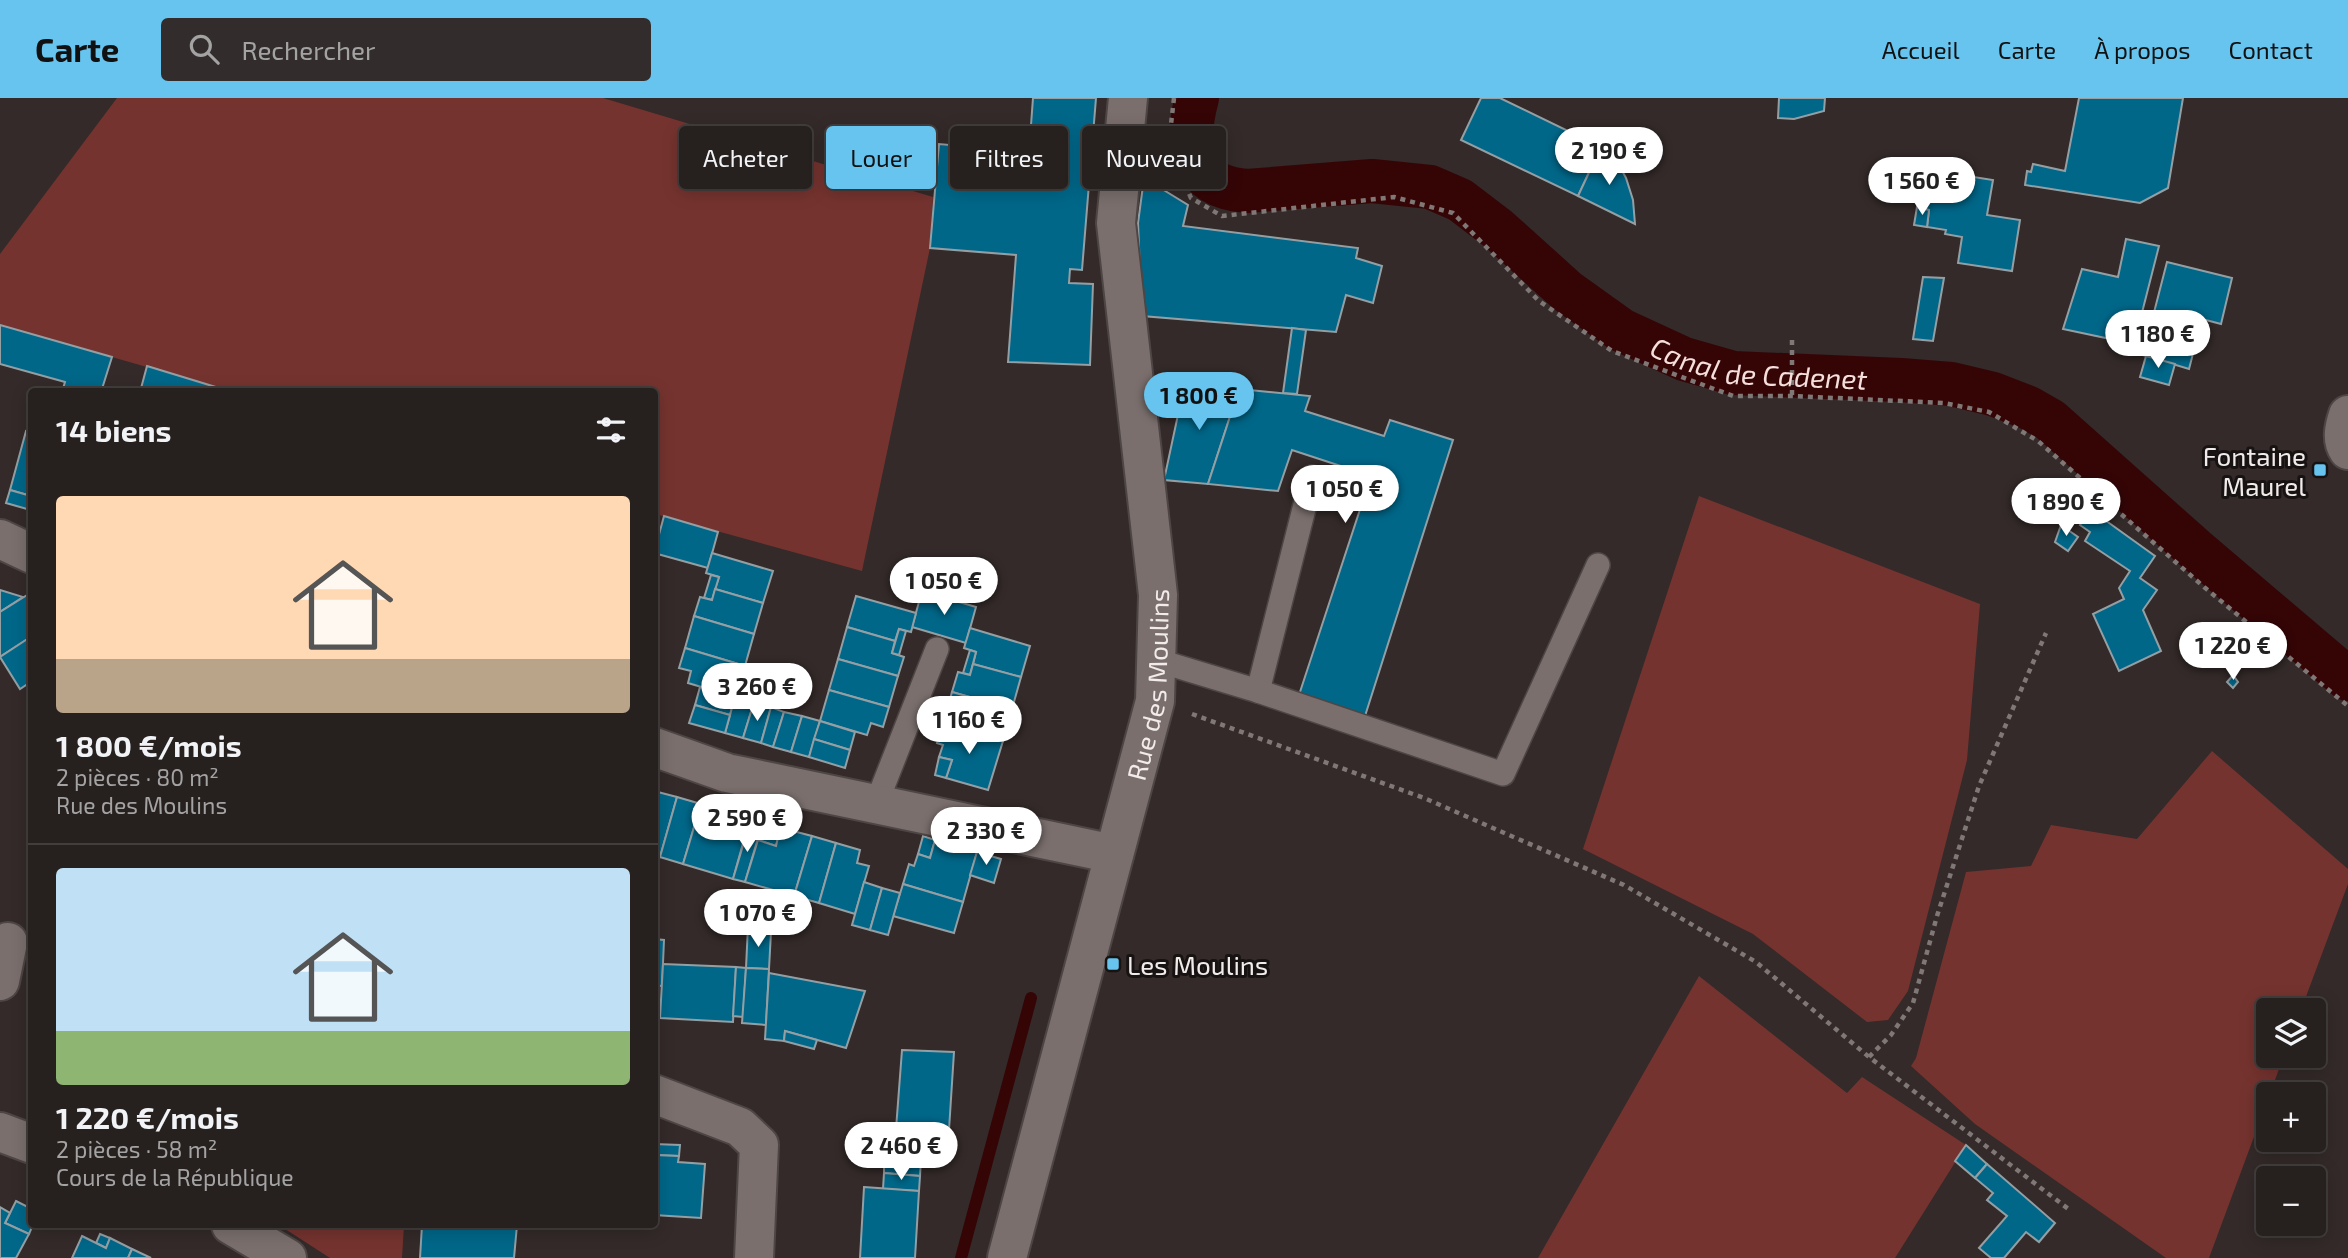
<!DOCTYPE html>
<html lang="fr">
<meta charset="utf-8">
<style>
body{margin:0;font-family:"Exo 2",sans-serif;background:#322d2c;color:#f1f3f6;height:100vh;display:flex;flex-direction:column;font-size:26px;white-space:nowrap}
*{box-sizing:border-box;margin:0}
p{font-size:23px;color:#a4a3a4}
.icon{flex:none;width:38px;height:38px;fill:none;stroke:currentColor;stroke-width:2;stroke-linecap:round;stroke-linejoin:round}
.map{position:relative;flex:1;overflow:hidden}
.details{position:absolute;left:28px;top:290px;width:630px;height:840px;display:flex;flex-direction:column;background:#26201f;border-radius:7px;box-shadow:0 4px 18px #0003,0 0 0 2px #423e3d}
.details>*{flex:none}
.guide{position:absolute;left:679px;top:28px;width:665px;height:63px;display:flex;gap:14px}
.buttons{position:absolute;left:2256px;top:900px;display:grid;gap:14px}
.buttons a{display:grid;place-items:center;width:70px;height:70px;border-radius:7px;background:#26201f;box-shadow:0 4px 18px #0003,0 0 0 2px #423e3d;font-size:35px}
.price{position:absolute;translate:-50% -60px;padding:0 16px;border-radius:24px;background:#fff;color:#222;font-size:23px;line-height:46px;filter:drop-shadow(0 2px 4px #0008)}
.price::after{content:'';position:absolute;left:50%;top:42px;width:21px;height:16px;margin-left:-10px;background:inherit;clip-path:polygon(0 0,100% 0,50% 100%)}
.price.active{background:#66c4ef;color:#111}
ul{padding:0;list-style:none}
li{display:grid;align-content:center;gap:14px;height:371px;padding:0 28px}
li+li{border-top:2px solid #423e3d}
li span{display:grid;place-items:center;height:217px;border-radius:7px;color:#555}
li>.icon{margin-inline-start:auto}
span .icon{width:126px;height:126px;fill:#fffc;stroke-width:1}
li b{font-size:30px}
h2{display:flex;justify-content:space-between;align-items:center;height:84px;padding:0 28px;font-size:30px}
.pill{padding:0 24px;border-radius:7px;background:#26201f;box-shadow:0 4px 18px #0003,0 0 0 2px #423e3d;font-size:24px;line-height:63px}
.pill.active{background:#66c4ef;color:#111}
header{display:flex;align-items:center;gap:42px;box-sizing:border-box;height:98px;padding:0 35px;background:#66c4ef;color:#111}
header strong{font-size:33px}
nav{display:flex;gap:38px;margin-inline-start:auto;font-size:24px}
.search{width:490px;height:63px;background:#322d2c;display:flex;align-items:center;gap:18px;box-sizing:border-box;padding:0 24px;border-radius:7px;color:#a4a3a4;font-size:26px}
.map>svg:first-child{display:block}
.green{fill:#75332f}
.lines{fill:none;stroke-linecap:round;stroke-linejoin:round}
.stream{stroke:#350506;stroke-width:12}
.canal{stroke:#350506;stroke-width:44}
.building{fill:#006789;stroke:#949fa4;stroke-width:2}
.service-casing{stroke:#4e4645;stroke-width:26}
.minor-casing{stroke:#4e4645;stroke-width:42}
.tertiary-casing{stroke:#4e4645;stroke-width:42}
.path{stroke:#807877;stroke-width:4.5;stroke-dasharray:5 5;stroke-linecap:butt}
.service{stroke:#7a6f6d;stroke-width:23}
.minor{stroke:#7a6f6d;stroke-width:38}
.tertiary{stroke:#7a6f6d;stroke-width:38}
.poi-dot{fill:#66c4ef;stroke:#181313;stroke-width:2.5}
.labels{text-anchor:middle;dominant-baseline:central;stroke-width:6;stroke-linejoin:round;paint-order:stroke}
.poi-label{font-size:26px;fill:#f1ebea;stroke:#181313;text-anchor:end}
.street-label{font-size:26px;fill:#f1ebea;stroke:#181313}
.water-label{font-size:28px;font-style:italic;fill:#f5dfdc;stroke:#181313}
</style>
<header>
<strong>Carte</strong>
<div class="search"><svg class="icon" aria-label="search" viewBox="0 0 24 24"><circle cx="10" cy="10" r="6"/><path d="M15 15l6 6"/></svg>Rechercher</div>
<nav><a>Accueil</a><a>Carte</a><a>À propos</a><a>Contact</a></nav>
</header>
<div class="map">
<svg width="2348" height="1160" viewBox="0 0 2348 1160">
<rect width="100%" height="100%" fill="#332a29"/>
<g class="green">
<polygon points="117,0 603,0 933,99 930,150 862,473 655,416 654,294 234,294 0,227 0,156"/>
<polygon points="1699,398 1980,506 1967,662 1908,893 1888,922 1867,924 1753,836 1583,751"/>
<polygon points="2212,653 2348,771 2348,786 2301,912 2268,912 2268,957 2284,957 2270,996 2268,996 2268,1001 2209,1160 2166,1160 1975,1026 1911,968 1916,960 1966,774 2031,768 2051,727 2137,741"/>
<polygon points="1699,878 1847,995 1862,979 1966,1047 1895,1160 1538,1160"/>
<polygon points="279,1127 404,1127 402,1160 330,1160"/>
</g>
<g class="lines">
<polyline class="stream" points="961,1160 1031,900"/>
<path class="canal" id="s1" d="M 1197,0 C 1184,48 1190,89 1247,93 L 1372,83 L 1430,89 L 1460,102 L 1498,131 L 1568,194 L 1621,232 L 1684,261 L 1733,275 L 1901,282 L 1951,286 L 1993,296 L 2029,310 L 2050,322 L 2195,451 L 2348,581"/>
</g>
<g class="building">
<polygon points="1033,0 1096,0 1082,172 1070,171 1069,185 1093,186 1090,267 1008,264 1016,157 930,150 939,46 1029,54"/>
<polygon points="1481,0 1500,0 1601,49 1578,98 1461,42"/>
<polygon points="1779,0 1825,0 1824,13 1794,21 1778,20"/>
<polygon points="2079,0 2183,0 2168,90 2140,105 2025,87 2027,73 2031,74 2033,66 2065,73"/>
<polygon points="1601,49 1616,56 1614,58 1626,80 1633,102 1635,126 1578,98"/>
<polygon points="1923,71 1993,82 1987,117 2020,122 2012,173 1958,165 1962,139 1945,136 1946,132 1927,129 1929,112 1917,109"/>
<polygon points="1144,80 1188,107 1183,128 1358,150 1356,160 1382,168 1373,205 1346,197 1336,234 1142,218 1138,125"/>
<polygon points="1917,109 1929,112 1927,129 1914,127"/>
<polygon points="2126,141 2159,148 2134,246 2063,231 2082,171 2118,179"/>
<polygon points="2167,164 2232,180 2221,226 2202,221 2189,271 2143,257"/>
<polygon points="1923,179 1944,180 1933,243 1913,241"/>
<polygon points="0,227 112,259 101,294 62,294 65,284 0,266"/>
<polygon points="1292,230 1306,232 1297,296 1283,295"/>
<polygon points="2146,258 2175,266 2169,287 2140,279"/>
<polygon points="147,268 219,290 218,294 140,294"/>
<polygon points="1185,284 1239,291 1208,386 1164,382"/>
<polygon points="1239,291 1310,298 1305,313 1384,338 1390,322 1453,342 1365,618 1299,597 1371,378 1292,352 1278,393 1208,386"/>
<polygon points="26,333 32,335 32,413 27,411 31,398 10,392"/>
<polygon points="10,392 31,398 27,411 6,405"/>
<polygon points="2091,412 2155,458 2140,480 2157,492 2143,512 2161,553 2119,573 2093,516 2124,501 2119,490 2130,473 2085,443 2090,434 2080,427"/>
<polygon points="664,418 718,434 708,470 654,455"/>
<polygon points="2061,427 2078,439 2068,453 2055,444"/>
<polygon points="712,455 773,473 763,505 715,491 719,479 706,475"/>
<polygon points="711,477 719,479 712,502 704,500"/>
<polygon points="715,491 763,505 754,536 694,518 700,499 712,502"/>
<polygon points="0,492 23,499 0,514"/>
<polygon points="922,493 976,509 966,545 912,529"/>
<polygon points="32,494 32,538 0,559 0,514"/>
<polygon points="856,498 916,515 911,534 899,531 895,543 847,529"/>
<polygon points="694,518 754,536 745,568 685,550"/>
<polygon points="847,529 895,543 892,555 904,559 898,578 838,561"/>
<polygon points="970,530 1030,548 1021,579 973,566 976,554 964,550"/>
<polygon points="899,531 906,533 899,557 892,555"/>
<polygon points="32,538 32,583 20,591 0,559"/>
<polygon points="685,550 745,568 735,599 688,585 691,573 679,570"/>
<polygon points="970,552 976,554 970,577 963,575"/>
<polygon points="838,561 898,578 889,609 829,592"/>
<polygon points="973,566 1021,579 1012,611 952,594 958,574 970,577"/>
<polygon points="2233,577 2238,584 2233,590 2227,584"/>
<polygon points="700,589 735,599 730,617 695,607"/>
<polygon points="829,592 889,609 883,629 871,625 867,637 820,623"/>
<polygon points="952,594 1012,611 1003,643 943,625"/>
<polygon points="735,599 754,604 743,640 725,635"/>
<polygon points="754,604 771,609 761,645 743,640"/>
<polygon points="695,607 730,617 725,635 689,625"/>
<polygon points="771,609 784,614 773,649 761,645"/>
<polygon points="784,614 802,618 791,654 773,649"/>
<polygon points="802,618 820,623 809,659 791,654"/>
<polygon points="820,623 855,634 850,652 814,641"/>
<polygon points="943,625 1003,643 988,692 946,680 952,662 939,659 943,647 937,645"/>
<polygon points="814,641 850,652 845,670 809,659"/>
<polygon points="939,659 952,662 946,680 935,677"/>
<polygon points="654,693 677,699 660,759 654,758"/>
<polygon points="677,699 701,706 683,766 660,759"/>
<polygon points="701,706 721,712 719,718 731,722 727,734 745,738 733,781 683,766"/>
<polygon points="731,722 749,727 745,738 727,734"/>
<polygon points="749,727 761,730 745,784 733,781"/>
<polygon points="761,730 779,736 776,748 758,742"/>
<polygon points="793,733 812,738 794,798 745,784 758,742 776,748 779,736 791,738"/>
<polygon points="812,738 836,745 819,805 794,798"/>
<polygon points="923,738 935,742 930,760 918,756"/>
<polygon points="935,742 977,754 963,804 903,786 909,766 914,768 918,756 930,760"/>
<polygon points="836,745 860,752 857,765 869,768 855,816 819,805"/>
<polygon points="977,754 1001,761 994,785 970,777"/>
<polygon points="864,784 882,790 870,832 852,827"/>
<polygon points="903,786 963,804 954,835 893,818"/>
<polygon points="882,790 900,795 888,837 870,832"/>
<polygon points="748,828 771,834 769,871 746,870"/>
<polygon points="654,841 664,842 662,888 654,887"/>
<polygon points="663,866 736,869 733,924 660,920"/>
<polygon points="736,869 746,870 743,919 733,918"/>
<polygon points="746,870 769,871 766,927 742,925"/>
<polygon points="769,875 865,893 846,950 785,933 784,943 765,941"/>
<polygon points="785,933 817,942 814,951 784,943"/>
<polygon points="902,952 954,954 947,1063 911,1060 913,1033 896,1031"/>
<polygon points="654,1046 680,1047 679,1058 654,1057"/>
<polygon points="1966,1047 1987,1066 1975,1080 1955,1063"/>
<polygon points="654,1057 679,1058 678,1064 705,1066 701,1120 654,1117"/>
<polygon points="884,1058 921,1061 920,1078 884,1075"/>
<polygon points="1987,1066 2055,1125 2039,1144 2026,1134 2004,1160 1991,1160 1979,1150 2007,1118 1987,1102 1993,1095 1975,1080"/>
<polygon points="884,1075 920,1078 919,1093 883,1091"/>
<polygon points="864,1089 919,1093 915,1160 860,1160"/>
<polygon points="16,1103 32,1111 32,1127 33,1127 29,1136 5,1125"/>
<polygon points="0,1109 10,1115 5,1125 29,1136 16,1160 0,1160"/>
<polygon points="422,1127 517,1127 514,1160 420,1160"/>
<polygon points="100,1136 110,1140 106,1150 96,1145"/>
<polygon points="82,1138 106,1150 110,1140 132,1151 128,1160 72,1160"/>
<polygon points="132,1151 151,1160 128,1160"/>
</g>
<g class="lines">
<defs>
<g id="service">
<polyline points="1156,562 1258,593 1312,379"/>
<polyline points="1258,593 1503,676 1598,467"/>
<polyline points="876,706 937,551"/>
</g>
<g id="minor">
<polyline points="0,441 32,456"/>
<polyline points="654,649 727,675 1114,756"/>
<polyline points="0,883 8,844"/>
<polyline points="654,996 740,1029 759,1047 754,1160"/>
<polyline points="0,1034 32,1046"/>
<polyline points="231,1127 287,1160"/>
<path id="s2" d="M 1007,1160 L 1155,603 L 1158,497 L 1116,125 L 1128,0"/>
</g>
<path id="tertiary" d="M 2348,317 C 2344,329 2341,342 2348,352"/>
</defs>
<use href="#service" class="service-casing"/>
<use href="#minor" class="minor-casing"/>
<use href="#tertiary" class="tertiary-casing"/>
<g class="path">
<polyline points="1174,0 1169,44 1184,84 1191,100 1222,118 1394,99 1453,115 1539,203 1612,253 1733,298 1792,298 1944,305 1989,314 2038,343 2204,489 2348,608"/>
<polyline points="1792,242 1792,298"/>
<polyline points="1192,616 1424,700 1624,787 1756,864 1869,959 2071,1113"/>
<polyline points="1869,959 1891,937 1913,905 1937,818 1979,688 2046,535"/>
</g>
<use href="#service" class="service"/>
<use href="#minor" class="minor"/>
<use href="#tertiary" class="tertiary"/>
</g>
<g class="poi-dot">
<rect x="2313" y="365" width="14" height="14" rx="3.5"/>
<rect x="1106" y="859" width="14" height="14" rx="3.5"/>
</g>
<g class="labels">
<g class="poi-label">
<text x="2306" y="357">Fontaine<tspan x="2306" dy="30">Maurel</tspan></text>
<text x="1127" y="866" text-anchor="start">Les Moulins</text>
</g>
<g class="street-label">
<text stroke="none"><textPath href="#s2" startOffset="592">Rue des Moulins</textPath></text>
</g>
<g class="water-label">
<text stroke="none"><textPath href="#s1" startOffset="695">Canal de Cadenet</textPath></text>
</g>
</g>
</svg>
<div class="buttons">
<a><svg class="icon" aria-label="layers" viewBox="0 0 24 24"><path d="M12 4l9 5-9 5-9-5zM3 14l9 5 9-5"/></svg></a>
<a>+</a>
<a>−</a>
</div>
<b class="price" style="left:1609px;top:89px">2 190 €</b>
<b class="price" style="left:1922px;top:119px">1 560 €</b>
<b class="price" style="left:2158px;top:272px">1 180 €</b>
<b class="price active" style="left:1199px;top:334px">1 800 €</b>
<b class="price" style="left:1345px;top:427px">1 050 €</b>
<b class="price" style="left:2066px;top:440px">1 890 €</b>
<b class="price" style="left:944px;top:519px">1 050 €</b>
<b class="price" style="left:2233px;top:584px">1 220 €</b>
<b class="price" style="left:757px;top:625px">3 260 €</b>
<b class="price" style="left:969px;top:658px">1 160 €</b>
<b class="price" style="left:747px;top:756px">2 590 €</b>
<b class="price" style="left:986px;top:769px">2 330 €</b>
<b class="price" style="left:758px;top:851px">1 070 €</b>
<b class="price" style="left:901px;top:1084px">2 460 €</b>
<div class="guide">
<a class="pill">Acheter</a>
<a class="pill active">Louer</a>
<a class="pill">Filtres</a>
<a class="pill">Nouveau</a>
</div>
<section class="details">
<h2>14 biens<svg class="icon" aria-label="filters" viewBox="0 0 24 24"><path d="M4 7h16M4 17h16"/><circle cx="9" cy="7" r="2"/><circle cx="15" cy="17" r="2"/></svg></h2>
<ul>
<li><span style="background:linear-gradient(#ffd9b3 75%,#b9a48a 0)"><svg class="icon" aria-label="home" viewBox="0 0 24 24"><path d="M3 11l9-7 9 7M6 9v11h12V9"/></svg></span><div><b>1 800 €/mois</b><p>2 pièces · 80 m²</p><p>Rue des Moulins</p></div></li>
<li><span style="background:linear-gradient(#bfe0f5 75%,#8fb573 0)"><svg class="icon" aria-label="home" viewBox="0 0 24 24"><path d="M3 11l9-7 9 7M6 9v11h12V9"/></svg></span><div><b>1 220 €/mois</b><p>2 pièces · 58 m²</p><p>Cours de la République</p></div></li>
</ul>
</section>
</div>
